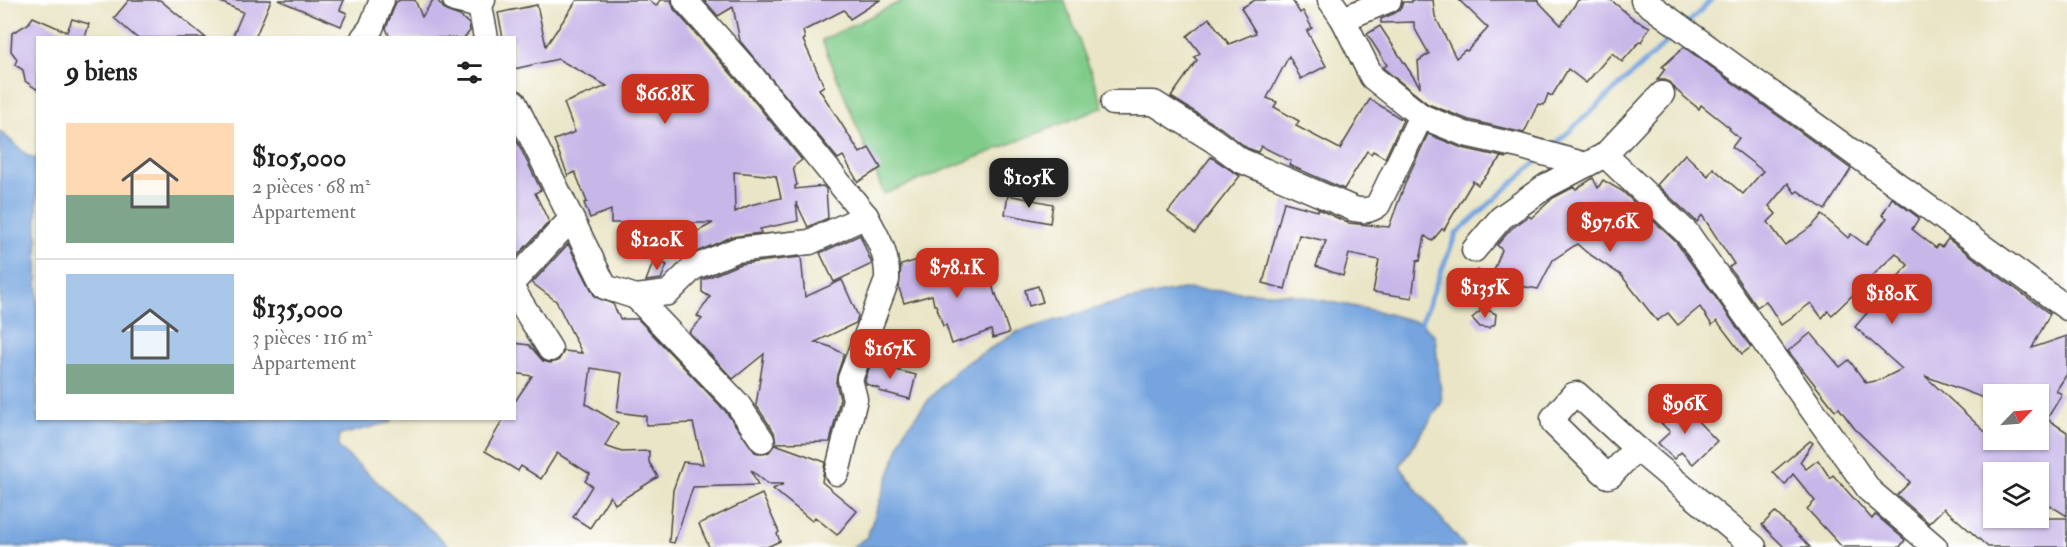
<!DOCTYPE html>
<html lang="fr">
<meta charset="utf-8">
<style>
body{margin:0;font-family:"IM FELL Double Pica",serif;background:#f2f2f2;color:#222;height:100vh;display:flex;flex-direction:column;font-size:22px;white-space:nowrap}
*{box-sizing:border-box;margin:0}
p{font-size:20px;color:#767676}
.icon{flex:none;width:33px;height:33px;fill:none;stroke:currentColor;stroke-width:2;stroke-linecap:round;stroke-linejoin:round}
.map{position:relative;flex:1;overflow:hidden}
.drawer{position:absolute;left:36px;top:36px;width:480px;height:384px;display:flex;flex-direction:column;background:#fff;border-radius:0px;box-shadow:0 2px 4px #0004}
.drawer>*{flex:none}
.needle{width:39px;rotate:65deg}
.tools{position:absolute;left:1983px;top:384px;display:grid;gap:12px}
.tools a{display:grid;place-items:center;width:66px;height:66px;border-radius:0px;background:#fff;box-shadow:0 2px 4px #0004;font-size:30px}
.price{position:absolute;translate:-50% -51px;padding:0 14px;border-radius:12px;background:#c8321e;color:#fff;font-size:20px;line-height:39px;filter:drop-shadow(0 2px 3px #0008)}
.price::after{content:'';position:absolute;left:50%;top:36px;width:18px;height:14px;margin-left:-9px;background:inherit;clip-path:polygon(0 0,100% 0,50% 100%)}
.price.active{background:#222;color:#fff}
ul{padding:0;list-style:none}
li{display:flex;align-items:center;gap:18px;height:150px;padding:0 30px}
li+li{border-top:2px solid #e0e0e0}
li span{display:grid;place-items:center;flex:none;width:168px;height:120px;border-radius:0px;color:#555}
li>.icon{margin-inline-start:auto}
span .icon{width:72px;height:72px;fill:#fffc;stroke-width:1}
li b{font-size:26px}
h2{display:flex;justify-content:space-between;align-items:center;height:72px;padding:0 30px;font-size:26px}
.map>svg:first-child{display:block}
.green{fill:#7fcb88;stroke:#557b5a;stroke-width:1.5}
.water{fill:#75a4de;stroke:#506884;stroke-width:1.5}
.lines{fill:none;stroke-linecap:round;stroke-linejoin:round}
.stream{stroke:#75a4de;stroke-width:5}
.building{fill:#c7b6e8;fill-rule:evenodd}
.minor-casing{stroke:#484742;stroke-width:27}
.minor{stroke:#fff;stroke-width:24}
</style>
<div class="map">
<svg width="2067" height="547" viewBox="0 0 2067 547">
<rect width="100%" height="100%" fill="#fff"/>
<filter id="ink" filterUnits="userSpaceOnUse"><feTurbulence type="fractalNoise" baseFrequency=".0167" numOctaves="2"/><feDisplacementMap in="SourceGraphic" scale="12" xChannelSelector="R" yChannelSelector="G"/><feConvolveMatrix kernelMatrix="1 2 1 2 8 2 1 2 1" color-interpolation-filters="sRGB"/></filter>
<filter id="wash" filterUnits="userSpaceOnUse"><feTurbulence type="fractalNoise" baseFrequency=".008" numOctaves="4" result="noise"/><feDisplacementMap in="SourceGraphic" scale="24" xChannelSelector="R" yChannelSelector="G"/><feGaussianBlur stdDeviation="1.35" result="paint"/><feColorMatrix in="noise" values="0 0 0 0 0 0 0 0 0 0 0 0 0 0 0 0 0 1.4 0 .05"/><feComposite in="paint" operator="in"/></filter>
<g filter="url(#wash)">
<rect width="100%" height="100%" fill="#eae5c6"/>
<polygon class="green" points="904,0 1064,0 1104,107 884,194 822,40"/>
<g class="water">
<polygon points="0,131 27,155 37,159 38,418 390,419 392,422 340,435 338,447 450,547 0,547"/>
<polygon points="1182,289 1289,294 1377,311 1421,323 1435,336 1442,402 1400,466 1417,490 1465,547 852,547 867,537 905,430 930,398 958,368 1017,332 1118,302"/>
</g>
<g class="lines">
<g class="stream">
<polyline points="1687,24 1711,0"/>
<polyline points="1552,147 1678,32"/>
<polyline points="1421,323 1456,234 1538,160"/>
</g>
</g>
<g id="blocks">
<g class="building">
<polygon points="129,0 160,0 206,38 137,38 114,18"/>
<polygon points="216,0 271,0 255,38 232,38 243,12"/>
<polygon points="278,0 344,0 340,10 347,13 341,26"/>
<polygon points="400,0 415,0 422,17 433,0 437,0 446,11 460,16 469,24 470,31 464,38 390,38 386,28 396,2"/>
<path d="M 577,0 L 648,0 L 656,6 L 660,0 L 671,0 L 674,9 L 741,85 L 802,160 L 793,167 L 797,185 L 795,186 L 795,189 L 823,186 L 826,189 L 828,218 L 808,227 L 796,202 L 798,221 L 760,229 L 761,233 L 731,237 L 683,258 L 676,243 L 713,223 L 611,223 L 611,210 L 590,218 L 584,203 L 587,202 L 575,172 L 568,176 L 554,140 L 575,132 L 564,103 L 607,86 L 558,59 L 514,69 L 514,38 L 503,38 L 498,13 L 537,5 L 546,46 ZM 734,172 L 776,176 L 781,198 L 750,205 L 735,212 Z"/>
<polygon points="704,0 880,0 850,19 844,10 803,31 805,39 803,40 824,86 819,89 860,153 869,148 881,168 858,182 843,156 838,159 740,41 733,7 718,16"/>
<polygon points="1255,0 1292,0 1300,13 1303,11 1312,28 1307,31 1326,66 1301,79 1289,56 1267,98 1277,102 1274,107 1299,121 1296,126 1340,149 1370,99 1403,120 1385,158 1373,151 1371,154 1367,151 1344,189 1289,165 1291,161 1261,146 1258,152 1247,148 1221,128 1171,97 1197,60 1194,57 1200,53 1187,36 1209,18 1229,44 1256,33 1241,8"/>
<polygon points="1412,0 1433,0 1435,16 1456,58 1465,50 1467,51 1488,28 1459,0 1537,0 1561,25 1578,0 1611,0 1635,20 1650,27 1641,42 1640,41 1622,62 1612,53 1586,83 1568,69 1552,96 1548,94 1544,105 1538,104 1524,133 1469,120 1428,104 1383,68 1387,65 1367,34 1380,26 1420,87 1418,61 1429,54 1414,27 1414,22 1381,23 1381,19 1395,13 1401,8 1403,2 1412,2"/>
<polygon points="33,17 67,32 72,19 89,24 85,38 38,38 38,90 25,81 23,70 15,65 17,59 11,51 12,33 28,24"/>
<path d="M 1684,47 L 1851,169 L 1825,210 L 1798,191 L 1795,193 L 1788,183 L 1769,206 L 1776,214 L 1768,222 L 1785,245 L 1812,226 L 1822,215 L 1848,238 L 1851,234 L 1866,245 L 1887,218 L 1882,215 L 1892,198 L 1919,218 L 1912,229 L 1936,248 L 1938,245 L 1942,247 L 1948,239 L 2050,314 L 2032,348 L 2067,336 L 2067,374 L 2056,391 L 2062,394 L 2047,419 L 2067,432 L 2067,516 L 2038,498 L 2038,472 L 1994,472 L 1994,518 L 2067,518 L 2067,547 L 1988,547 L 1944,508 L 1929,523 L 1897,495 L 1910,482 L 1855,429 L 1839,408 L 1835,410 L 1788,351 L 1811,333 L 1840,367 L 1849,360 L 1866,383 L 1880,380 L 1902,369 L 1855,327 L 1908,265 L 1896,253 L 1832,315 L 1828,311 L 1822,318 L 1811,303 L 1781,325 L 1766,301 L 1757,307 L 1729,267 L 1734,264 L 1702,215 L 1697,222 L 1657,185 L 1685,154 L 1708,176 L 1713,168 L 1743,194 L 1763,171 L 1732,147 L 1739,138 L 1729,129 L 1730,128 L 1701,105 L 1699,109 L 1676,90 L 1671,83 L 1665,80 L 1657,80 L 1665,69 L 1662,67 ZM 1925,376 L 1994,402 L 1994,394 L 2038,394 L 2038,440 L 1994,440 Z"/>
<polygon points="1428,134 1462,148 1507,158 1502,157 1478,185 1473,181 1444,230 1442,229 1432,241 1425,236 1420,261 1417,260 1412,298 1373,292 1379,260 1349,254 1343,276 1316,266 1326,241 1299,235 1285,289 1263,283 1284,202 1318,211 1318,209 1348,223 1389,227 1406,181"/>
<polygon points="514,135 541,190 535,193 549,222 514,259"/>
<polygon points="1211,157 1240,176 1195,233 1168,212"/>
<polygon points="1593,178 1598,188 1603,180 1622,191 1676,242 1751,347 1742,354 1717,321 1712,325 1700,307 1678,325 1668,313 1657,321 1621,275 1586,252 1577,244 1553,260 1538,289 1489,281 1482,290 1469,281 1478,270 1490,280 1502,250 1497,245 1511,229 1529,216 1531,218 1553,198 1574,187 1576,189"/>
<polygon points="1008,195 1053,204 1050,223 1005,214"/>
<polygon points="860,235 872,264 834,282 820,253"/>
<polygon points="568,244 595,297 613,304 620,319 638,319 726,412 755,452 762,454 769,452 775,444 825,462 822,482 857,511 837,535 815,517 812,521 773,489 784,484 768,484 751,470 758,485 693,487 674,543 669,542 673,490 683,462 703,464 693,423 646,425 646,416 617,412 622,373 591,368 586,404 618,423 605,446 622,452 649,451 649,462 658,477 615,504 610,496 590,528 573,517 592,486 585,481 590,474 557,453 541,479 521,466 518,471 485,451 504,418 514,418 514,403 532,376 514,373 514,343 529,345 543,361 550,363 558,361 564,351 582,353 556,301 532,283"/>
<polygon points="801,257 805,297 842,280 858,316 856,323 815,342 831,347 844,354 837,375 836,382 840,399 830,442 776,443 774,432 756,405 764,354 733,379 689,332 702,319 697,316 710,297 702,292 702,280 740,264"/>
<polygon points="921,259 926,275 945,272 946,274 986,263 995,295 996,294 1009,333 993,338 991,330 952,344 946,325 943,326 936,305 934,305 932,295 904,303 899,288 901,265"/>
<polygon points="654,260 667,265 661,279 646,281"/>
<polygon points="1038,286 1043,302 1029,306 1025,290"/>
<polygon points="1484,308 1496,314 1495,324 1489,328 1480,327 1472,318"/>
<polygon points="873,357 877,358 876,365 916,375 910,399 879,391 880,389 866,384 865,380"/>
<polygon points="1680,403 1717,441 1693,464 1681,452 1674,459 1658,443 1670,432 1660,422"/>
<polygon points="1810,441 1813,443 1800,462 1806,469 1818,460 1830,478 1833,475 1872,519 1875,515 1877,516 1905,540 1900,547 1842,547 1807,509 1815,501 1793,474 1785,485 1773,472"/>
<polygon points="762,494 779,532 777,534 780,541 767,547 709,547 699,524"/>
<polygon points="1775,512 1810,547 1784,547 1762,525"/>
</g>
</g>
</g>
<g filter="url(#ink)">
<use href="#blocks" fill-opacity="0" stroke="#484742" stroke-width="1.5"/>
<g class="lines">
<defs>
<g id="minor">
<polyline points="455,0 480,6"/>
<polyline points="483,0 480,6 486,38"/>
<polyline points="1330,0 1343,19 1372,77 1421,116 1465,134 1519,146 1586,165 1605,155"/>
<polyline points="1643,0 2067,308"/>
<polyline points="1343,19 1389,0"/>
<polyline points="363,38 371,28 382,0"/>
<polyline points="1662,94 1605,155 1687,233 1870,491 1935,547"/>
<polyline points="514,102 605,287 636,297 668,293 693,268 736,250 810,242 866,216 752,76 685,0"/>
<path d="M 1113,103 L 1154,103 L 1213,140 L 1240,160 L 1354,209 C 1364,211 1370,211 1378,205 L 1421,116"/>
<polyline points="1474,250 1501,218 1546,186 1586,165"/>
<polyline points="514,281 571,219"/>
<polyline points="514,292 550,349"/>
<polyline points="636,297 737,403 762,440"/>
<polygon points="1577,394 1636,448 1611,475 1608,476 1603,472 1554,424 1553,418 1573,395"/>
<polyline points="1636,448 1754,547"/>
<path d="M 837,473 L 855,399 L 850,379 L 887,280 C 888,253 878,239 866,216"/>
</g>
</defs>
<use href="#minor" class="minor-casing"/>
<use href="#minor" class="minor"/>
</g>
</g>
</svg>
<div class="tools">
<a><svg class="needle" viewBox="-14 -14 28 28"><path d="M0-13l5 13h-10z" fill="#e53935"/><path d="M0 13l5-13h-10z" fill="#767676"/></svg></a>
<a><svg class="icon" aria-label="layers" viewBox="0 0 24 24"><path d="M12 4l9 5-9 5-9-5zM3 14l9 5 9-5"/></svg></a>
</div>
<b class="price" style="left:665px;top:125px">$66.8K</b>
<b class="price active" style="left:1029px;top:209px">$105K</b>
<b class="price" style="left:1610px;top:253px">$97.6K</b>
<b class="price" style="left:657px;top:271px">$120K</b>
<b class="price" style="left:957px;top:299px">$78.1K</b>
<b class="price" style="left:1485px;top:319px">$135K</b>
<b class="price" style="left:1892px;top:325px">$180K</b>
<b class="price" style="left:890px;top:380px">$167K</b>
<b class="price" style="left:1685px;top:435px">$96K</b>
<section class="drawer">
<h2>9 biens<svg class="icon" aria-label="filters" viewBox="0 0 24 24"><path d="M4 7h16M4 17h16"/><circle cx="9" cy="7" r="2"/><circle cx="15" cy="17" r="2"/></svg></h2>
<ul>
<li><span style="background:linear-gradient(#ffd9b3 60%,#7fa58c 0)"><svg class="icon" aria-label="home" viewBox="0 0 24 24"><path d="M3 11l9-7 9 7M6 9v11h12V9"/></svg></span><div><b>$105,000</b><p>2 pièces · 68 m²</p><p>Appartement</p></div></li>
<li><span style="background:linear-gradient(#a9c7e8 75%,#7fa58c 0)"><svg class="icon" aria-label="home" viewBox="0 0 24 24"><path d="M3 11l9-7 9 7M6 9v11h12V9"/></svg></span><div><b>$135,000</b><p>3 pièces · 116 m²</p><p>Appartement</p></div></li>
</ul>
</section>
</div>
